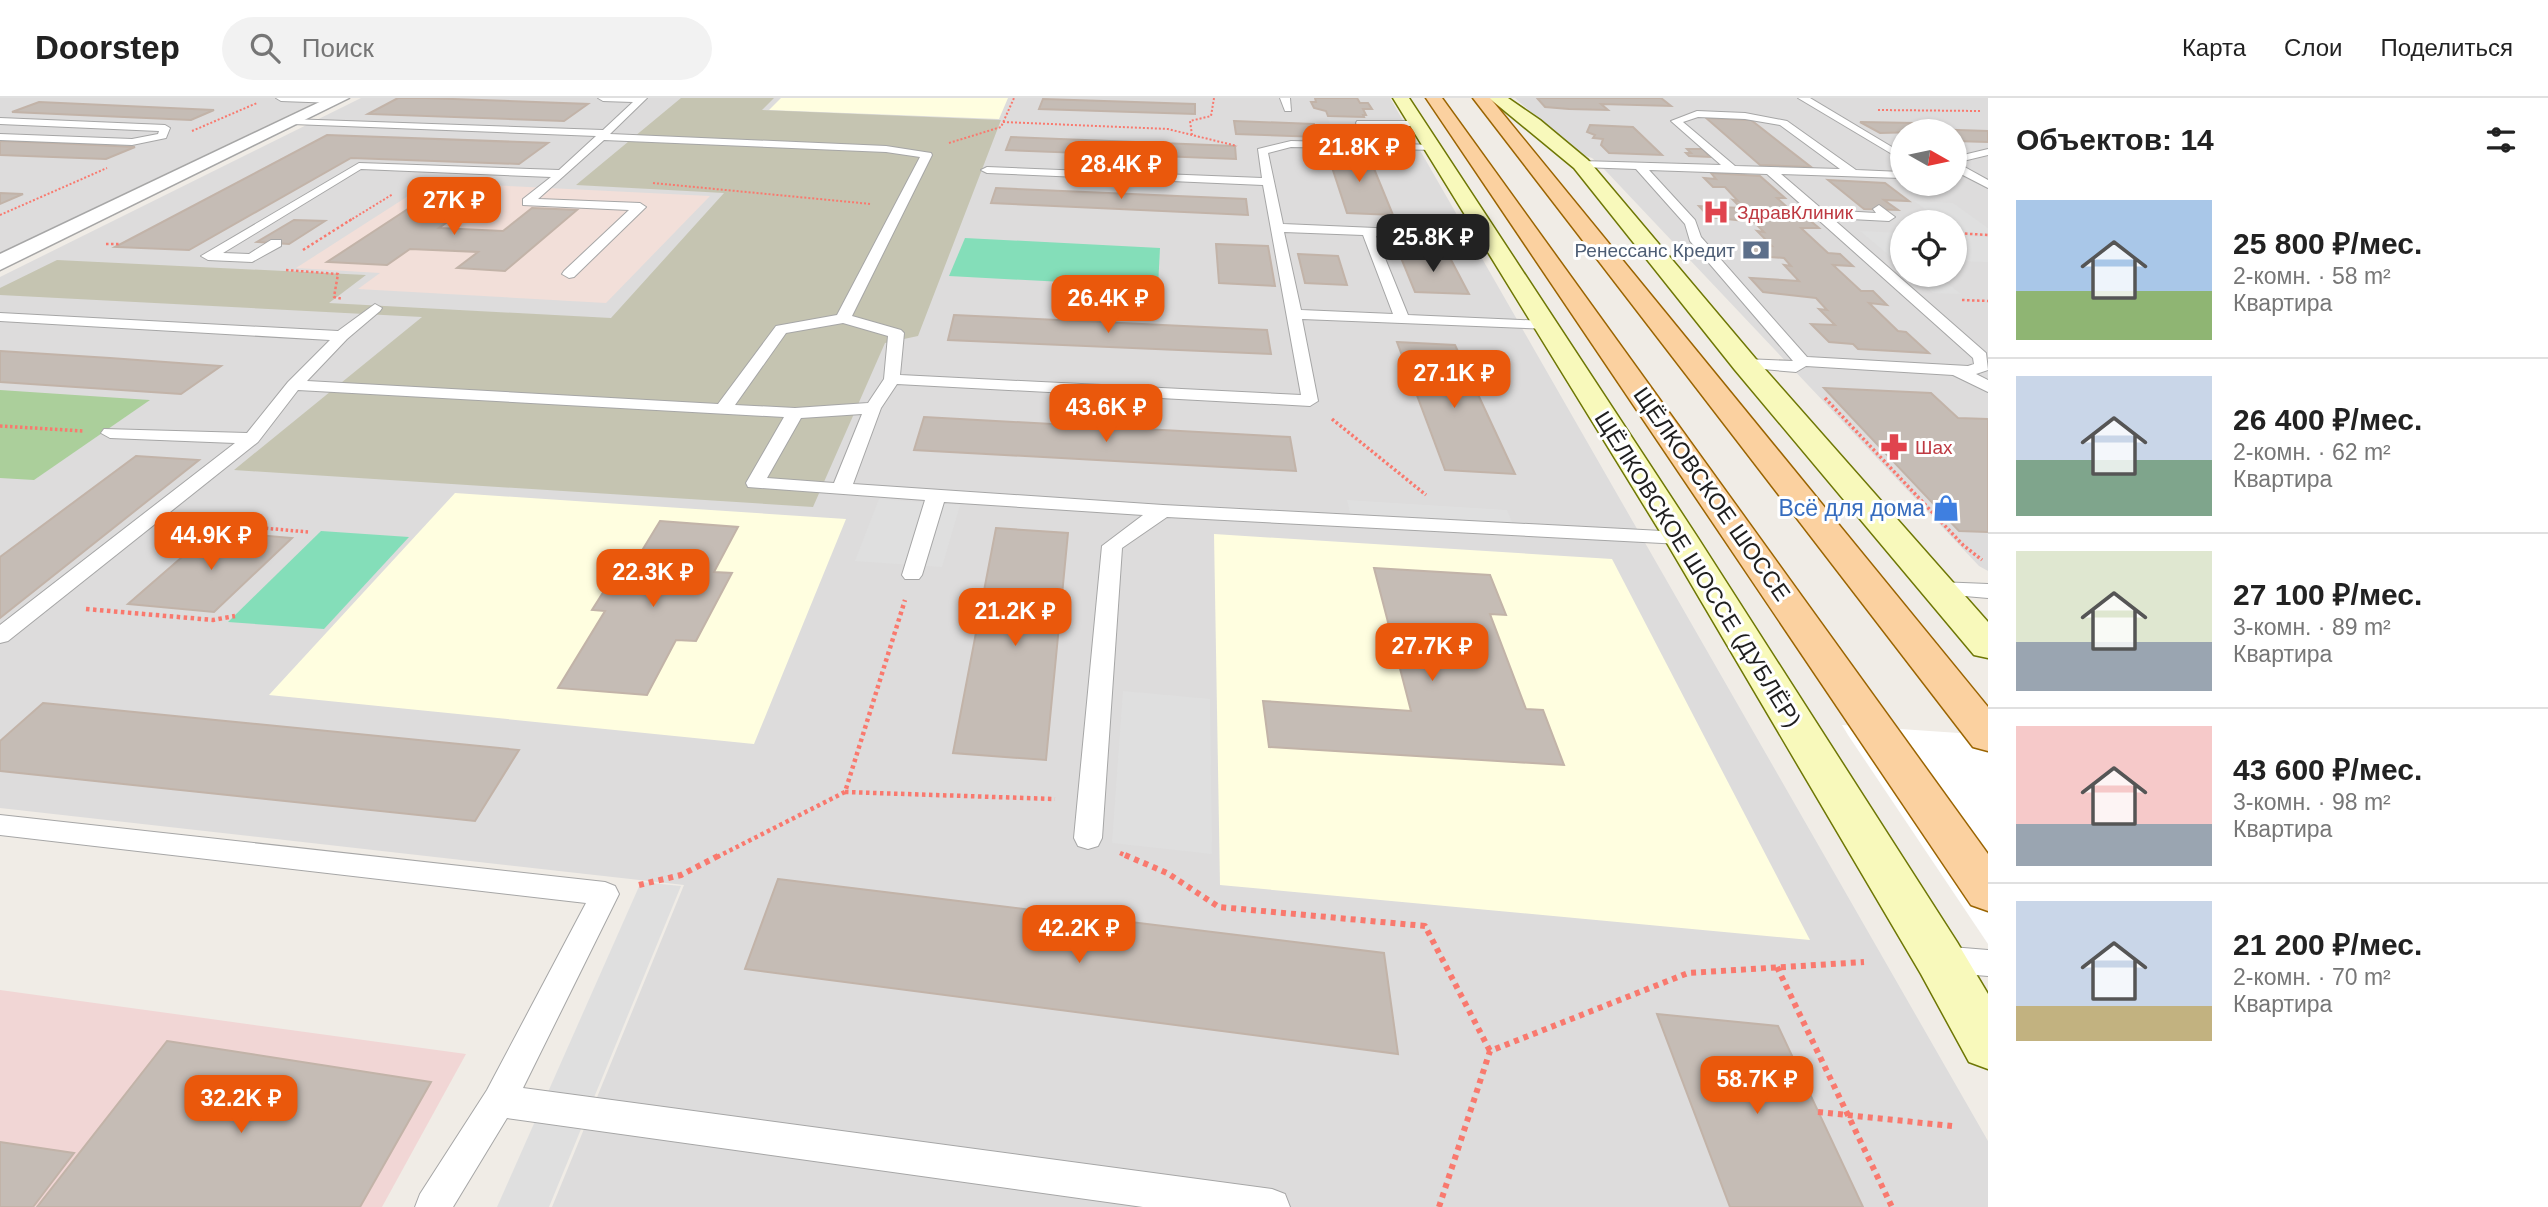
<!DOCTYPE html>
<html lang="ru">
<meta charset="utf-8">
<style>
body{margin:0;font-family:Arial,sans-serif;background:#f2f2f2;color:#222;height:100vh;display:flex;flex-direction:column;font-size:26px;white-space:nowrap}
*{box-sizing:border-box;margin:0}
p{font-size:23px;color:#767676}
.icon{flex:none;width:38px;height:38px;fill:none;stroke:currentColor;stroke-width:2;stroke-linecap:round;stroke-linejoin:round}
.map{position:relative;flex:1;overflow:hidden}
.side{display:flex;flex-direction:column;background:#fff;width:560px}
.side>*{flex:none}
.needle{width:46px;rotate:99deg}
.buttons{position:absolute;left:1890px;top:21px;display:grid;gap:14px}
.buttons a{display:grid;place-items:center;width:77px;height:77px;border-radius:50%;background:#fff;box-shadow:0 2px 5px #0004;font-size:35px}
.price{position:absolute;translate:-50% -60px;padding:0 16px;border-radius:14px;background:#ea580c;color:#fff;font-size:23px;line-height:46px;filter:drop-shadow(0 2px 4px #0008)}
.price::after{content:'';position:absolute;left:50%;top:42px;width:21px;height:16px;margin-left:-10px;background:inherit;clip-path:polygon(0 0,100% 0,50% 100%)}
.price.on{background:#222;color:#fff}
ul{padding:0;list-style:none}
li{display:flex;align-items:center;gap:21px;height:175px;padding:0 28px}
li+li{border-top:2px solid #e0e0e0}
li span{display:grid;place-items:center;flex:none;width:196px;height:140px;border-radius:0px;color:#555}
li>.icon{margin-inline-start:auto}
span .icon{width:84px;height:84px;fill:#fffc;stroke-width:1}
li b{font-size:30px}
h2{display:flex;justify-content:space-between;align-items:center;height:84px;padding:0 28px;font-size:30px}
header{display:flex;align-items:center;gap:42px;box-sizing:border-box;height:98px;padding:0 35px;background:#fff;border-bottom:2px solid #e0e0e0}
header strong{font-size:33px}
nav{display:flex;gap:38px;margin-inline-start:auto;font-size:24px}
.search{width:490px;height:63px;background:#f2f2f2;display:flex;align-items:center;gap:18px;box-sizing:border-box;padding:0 24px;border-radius:38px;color:#767676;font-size:26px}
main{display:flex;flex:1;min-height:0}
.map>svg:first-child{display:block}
.residential{fill:#dddcdc;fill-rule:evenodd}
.commercial{fill:#f1d6d5}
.education{fill:#fffee0}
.military{fill:#f2dfd9}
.construction{fill:#c5c4b1}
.forest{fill:#abcf9b}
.pitch{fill:#84deb9}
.parking{fill:#dfdfdf}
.pier{fill:#fff}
.building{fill:#c5bcb5;stroke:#c2b3a8;stroke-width:2}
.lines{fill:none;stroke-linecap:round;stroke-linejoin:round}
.lane-casing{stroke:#a6a6a6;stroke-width:2}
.street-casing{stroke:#a6a6a6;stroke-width:3}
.secondary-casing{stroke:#6e7705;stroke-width:3}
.primary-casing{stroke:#9a6401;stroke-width:3}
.path-far4{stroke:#f9796e;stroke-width:2;stroke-dasharray:2 2;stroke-linecap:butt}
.path-far3{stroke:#f9796e;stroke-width:2.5;stroke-dasharray:2.5 2.5;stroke-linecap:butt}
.path-far2{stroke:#f9796e;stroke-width:3.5;stroke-dasharray:2.5 2.5;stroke-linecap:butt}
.path-far1{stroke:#f9796e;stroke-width:4.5;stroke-dasharray:3.5 3.5;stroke-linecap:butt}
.path{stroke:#f9796e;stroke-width:6;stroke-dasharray:5 5;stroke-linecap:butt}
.lane{fill:#fff;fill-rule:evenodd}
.street{fill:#fff;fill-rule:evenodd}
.secondary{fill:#f8f9bb;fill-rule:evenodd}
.primary{fill:#fbd1a0;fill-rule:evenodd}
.labels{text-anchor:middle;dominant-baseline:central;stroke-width:6;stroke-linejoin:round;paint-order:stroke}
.far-health-label{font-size:19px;fill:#be3a42;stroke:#fff;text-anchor:start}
.far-service-label{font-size:19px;fill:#4e5e75;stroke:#fff;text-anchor:end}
.street-label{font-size:23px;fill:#1f1f1f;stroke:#fff}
.shop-label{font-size:23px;fill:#366cbe;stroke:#fff;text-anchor:end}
</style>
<header>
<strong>Doorstep</strong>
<div class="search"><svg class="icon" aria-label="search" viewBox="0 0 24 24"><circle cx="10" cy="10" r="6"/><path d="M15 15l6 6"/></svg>Поиск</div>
<nav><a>Карта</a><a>Слои</a><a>Поделиться</a></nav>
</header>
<main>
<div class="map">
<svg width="1988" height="1109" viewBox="0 0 1988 1109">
<rect width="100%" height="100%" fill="#f0ece6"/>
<g class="residential">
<polygon points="0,0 324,0 0,155"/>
<polygon points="361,0 1390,0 1988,1043 1988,1109 552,1109 684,787 0,710 0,179"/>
<path d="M 1515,0 L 1988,0 L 1988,473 L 1979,468 L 1604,71 L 1592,60 L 1577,55 ZM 1902,33 L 1955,33 L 1955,86 L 1902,86 ZM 1902,124 L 1955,124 L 1955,177 L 1902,177 Z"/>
</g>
<polygon class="commercial" points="0,892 466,956 382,1109 0,1109"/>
<g class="education">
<polygon points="781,0 1008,0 999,21 769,12"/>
<polygon points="455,395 846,421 754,646 269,597"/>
<polygon points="1214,436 1612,461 1810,842 1220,787"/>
</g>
<polygon class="military" points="430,84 710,98 606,205 358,191 380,175 296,170"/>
<polygon class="construction" points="681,0 774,0 762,12 1001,22 918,238 885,245 813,409 234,372 422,219 0,197 0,190 57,162 366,177 329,205 611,220 724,95 576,87"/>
<polygon class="forest" points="0,292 150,302 34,382 0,380"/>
<g class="pitch">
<polygon points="965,140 1160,150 1158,189 949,178"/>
<polygon points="321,433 409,439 324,531 228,524"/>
</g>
<g class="parking">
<polygon points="1328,21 1389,23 1402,45 1337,43"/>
<polygon points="1914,103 1953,105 1988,130 1988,135 1955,134 1955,124 1943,124"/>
<polygon points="1860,133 1902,135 1902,160 1891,159"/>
<polygon points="1955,138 1988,139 1988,164 1955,163"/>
<polygon points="1911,177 1936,177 1961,196 1933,195"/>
<polygon points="879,401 960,407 942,469 855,463"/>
<polygon points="1347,402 1507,412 1515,431 1352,423"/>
<polygon points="1123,593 1210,601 1212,756 1112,745"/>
<polygon points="641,784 681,788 549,1109 497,1109"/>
</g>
<polygon class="pier" points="1842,627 1988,637 1988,846 1848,637"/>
<g class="building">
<polygon points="398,0 426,0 588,6 564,23 368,16"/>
<polygon points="1315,0 1357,0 1360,5 1368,5 1372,11 1363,11 1366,17 1363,17 1364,19 1328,18 1326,13 1314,10 1311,4 1316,4"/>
<polygon points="1537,0 1661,0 1671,8 1601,6 1608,12 1569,11 1545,9"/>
<polygon points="1043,1 1195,6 1195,16 1039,11"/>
<polygon points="39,4 214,12 191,22 12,14"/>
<polygon points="1706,20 1751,22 1811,69 1760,67"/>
<polygon points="1234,23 1314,26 1319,39 1236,36"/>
<polygon points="1860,24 1916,25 1927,31 1988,33 1988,44 1955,43 1955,33 1880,35"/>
<polygon points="1590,27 1633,29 1662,57 1609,55 1601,47 1603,41 1593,40 1595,37 1587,34"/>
<polygon points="327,37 548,45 519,66 351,60 189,152 115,149"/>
<polygon points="1011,39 1235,48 1236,61 1006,52"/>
<polygon points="0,43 54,45 135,49 106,61 0,57"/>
<polygon points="1687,51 1703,51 1710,59 1689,58 1686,55 1691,55"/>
<polygon points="1327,54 1368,56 1393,117 1347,115"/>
<polygon points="1711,75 1760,78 1785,100 1777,100 1798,119 1807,120 1819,130 1801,130 1828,155 1840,156 1853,168 1833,167 1861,193 1873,193 1887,207 1869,205 1898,233 1906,234 1929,255 1858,251 1853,246 1829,244 1811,226 1835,227 1819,211 1827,212 1816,200 1763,194 1750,180 1799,183 1784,167 1791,168 1784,160 1755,158 1744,146 1772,148 1757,133 1764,134 1754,124 1709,119 1699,108 1741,110 1733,102 1738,103 1725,89 1713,89 1704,80 1716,81"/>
<polygon points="1828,82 1885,85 1909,103 1884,102 1898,112 1864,111"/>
<polygon points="996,90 1246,101 1248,117 991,105"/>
<polygon points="0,95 23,96 0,106"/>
<polygon points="417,105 470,108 439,130 503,133 532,110 577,112 505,173 457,170 478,154 410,151 387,167 327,164"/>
<polygon points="294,122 325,123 289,146 257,144"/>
<polygon points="1216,146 1268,148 1275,188 1219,185"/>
<polygon points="1399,155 1449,158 1469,196 1415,194"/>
<polygon points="1298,156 1338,158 1347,187 1305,185"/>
<polygon points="954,217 1267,232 1271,256 948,242"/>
<polygon points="1397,244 1455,247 1515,376 1445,372"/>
<polygon points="0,253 110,260 221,268 181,296 0,284"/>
<polygon points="1824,290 1931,295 1958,320 1988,321 1988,434 1959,433"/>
<polygon points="924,319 1290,339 1296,373 914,352"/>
<polygon points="136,358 199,362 0,520 0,459"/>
<polygon points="660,423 738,429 714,474 732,475 696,543 676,542 647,597 558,590 605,513 592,512 609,485 621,487"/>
<polygon points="996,430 1068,435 1046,662 953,655"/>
<polygon points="212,433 292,440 214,514 128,506"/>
<polygon points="1374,470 1490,477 1506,517 1490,516 1526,611 1543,612 1564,667 1269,649 1263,603 1411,613"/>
<polygon points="43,605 519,652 475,723 0,673 0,643"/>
<polygon points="778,781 1384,855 1398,956 745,871"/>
<polygon points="1657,916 1778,928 1863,1109 1730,1109"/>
<polygon points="167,943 431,984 360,1109 37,1109"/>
<polygon points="0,1044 74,1055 33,1109 0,1109"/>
</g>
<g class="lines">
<defs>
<g id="lane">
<polygon points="276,0 339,0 341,2 336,5 281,3"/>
<path d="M 598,0 L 647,0 L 610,36 L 886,48 L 931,55 L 932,57 L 852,218 L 901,232 L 904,235 L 900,277 L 1301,297 L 1263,87 L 987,75 L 981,72 L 987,69 L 1262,80 L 1258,51 L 1291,43 L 1365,45 L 1356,25 L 1357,23 L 1421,23 L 1421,27 L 1417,28 L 1368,28 L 1376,45 L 1432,47 L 1436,48 L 1436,52 L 1291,49 L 1268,55 L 1283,126 L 1491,135 L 1491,141 L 1486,142 L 1376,138 L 1408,217 L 1546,223 L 1551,225 L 1554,228 L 1551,231 L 1302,221 L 1318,303 L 1310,308 L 897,286 L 881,310 L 853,386 L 1163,407 L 1681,434 L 1688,436 L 1691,440 L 1688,444 L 1681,446 L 1167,419 L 1122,450 L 1102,740 L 1098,748 L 1088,751 L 1078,748 L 1074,740 L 1102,448 L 1143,417 L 944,404 L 922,477 L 919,481 L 905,481 L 902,477 L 925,402 L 748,389 L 746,385 L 784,319 L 298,292 L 258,344 L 8,543 L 0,545 L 0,527 L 235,345 L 110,340 L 101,335 L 104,331 L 247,335 L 288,284 L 330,242 L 0,223 L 0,215 L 338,233 L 375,206 L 382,210 L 380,213 L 347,241 L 307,283 L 718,306 L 776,228 L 837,217 L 920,59 L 886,54 L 604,42 L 538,101 L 640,105 L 646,109 L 574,179 L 569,180 L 562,176 L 564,173 L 629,112 L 523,107 L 523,101 L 551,79 L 361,71 L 223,155 L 249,156 L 271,142 L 281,142 L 281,148 L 252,164 L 208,162 L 201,158 L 359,65 L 559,72 L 596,38 L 293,26 L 288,23 L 289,21 L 603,32 L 633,4 L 603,3 ZM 1284,134 L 1363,137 L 1393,216 L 1301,212 ZM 843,225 L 888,238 L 884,281 L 868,305 L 795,310 L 735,307 L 786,235 ZM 862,316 L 834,385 L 767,380 L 801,320 Z"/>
<polygon points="1280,0 1290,0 1291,13 1285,13"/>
<polygon points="1798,0 1810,0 1902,55 1902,62"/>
<path d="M 1697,13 L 1745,15 L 1787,23 L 1856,72 L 1902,74 L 1902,80 L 1781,76 L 1823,112 L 1876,115 L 1873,111 L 1879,107 L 1895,119 L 1889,123 L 1832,120 L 1986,255 L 1988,272 L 1976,276 L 1988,282 L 1988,294 L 1953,277 L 1806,268 L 1796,274 L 1739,269 L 1737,266 L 1739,263 L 1745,261 L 1793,263 L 1690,143 L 1685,126 L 1636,71 L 1581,69 L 1575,66 L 1581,63 L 1721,67 L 1671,23 ZM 1698,19 L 1745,21 L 1780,27 L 1840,71 L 1735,68 L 1683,24 ZM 1649,72 L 1767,76 L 1973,260 L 1974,266 L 1968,268 L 1807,259 L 1701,139 L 1695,122 Z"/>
<polygon points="0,20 165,27 170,30 166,40 132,47 0,42 0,36 132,41 158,36 159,33 0,26"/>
<polygon points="1988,51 1988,57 1963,63 1961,67 1988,82 1988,90 1955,73 1955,59"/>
<polygon points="1938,484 1988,486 1988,500 1930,495 1927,490 1930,485"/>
<polygon points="0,717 605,784 615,788 619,796 523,990 1272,1091 1285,1096 1290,1109 1143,1109 507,1020 453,1109 415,1109 420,1096 487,992 586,805 0,737"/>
<polygon points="1939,848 1988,852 1988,878 1939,874 1928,870 1924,861 1928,852"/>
</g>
<polygon id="street" points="328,0 349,0 0,172 0,156"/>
<g id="secondary">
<polygon points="1393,0 1409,0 1698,440 1957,844 1988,896 1988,971 1969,964 1921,876 1664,440"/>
<polygon points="1489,0 1508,0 1540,22 1588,62 1755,260 1988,524 1988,560 1974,557 1735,272 1574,70"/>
</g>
<g id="primary">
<polygon points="1426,0 1442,0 1988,756 1988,813 1971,807"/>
<polygon points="1473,0 1490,0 1988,609 1988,653 1973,649"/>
</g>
</defs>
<use href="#lane" class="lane-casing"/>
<use href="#street" class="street-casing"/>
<use href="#secondary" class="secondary-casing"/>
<use href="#primary" class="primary-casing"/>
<g class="path-far4">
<polyline points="1214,0 1211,18 1190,23 1192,37 1237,48"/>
<polyline points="1878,12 1980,13"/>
<polyline points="1003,24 1168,31 1192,37"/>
<polyline points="192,33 257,5"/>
<polyline points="949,45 1001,29 1014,0"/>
<polyline points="653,85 871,106"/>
<polyline points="0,117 107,70"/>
<polyline points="349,123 393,96"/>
</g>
<g class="path-far3">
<polyline points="1955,135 1988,137"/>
<polyline points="106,146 119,146"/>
<polyline points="303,152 352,121"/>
<polyline points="286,172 338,176 334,199 343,201"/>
<polyline points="1962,202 1988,203"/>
</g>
<g class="path-far2">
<polyline points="1825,300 1963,447 1982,462"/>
<polyline points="1332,321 1426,397"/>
<polyline points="0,328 83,333"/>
<polyline points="196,424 308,434"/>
</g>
<g class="path-far1">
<polyline points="86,511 213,522 235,518"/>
<polyline points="845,694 1055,701"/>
<polyline points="1120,755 1129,759"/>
<polyline points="717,759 845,694 905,502"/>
</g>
<g class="path">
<polyline points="1125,757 1167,775 1219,809 1425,828 1490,953"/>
<polyline points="639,787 681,777 720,757"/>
<polyline points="1777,869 1892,1109"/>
<polyline points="1818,1014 1952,1028"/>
<polyline points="1439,1109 1490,953 1688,875 1864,864"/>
</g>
<use href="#lane" class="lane"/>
<use href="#street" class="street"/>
<use href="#secondary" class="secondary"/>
<use href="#primary" class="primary"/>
</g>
<defs>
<symbol id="hospital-bare" viewBox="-9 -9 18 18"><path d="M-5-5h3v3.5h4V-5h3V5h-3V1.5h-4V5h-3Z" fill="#e0444e" stroke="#fff" stroke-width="2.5" paint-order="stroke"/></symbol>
<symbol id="bank-bare" viewBox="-9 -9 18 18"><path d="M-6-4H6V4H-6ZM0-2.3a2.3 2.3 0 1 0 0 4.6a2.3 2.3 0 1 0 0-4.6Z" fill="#5c6f8a" stroke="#fff" stroke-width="2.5" paint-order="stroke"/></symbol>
<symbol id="pharmacy-bare" viewBox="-9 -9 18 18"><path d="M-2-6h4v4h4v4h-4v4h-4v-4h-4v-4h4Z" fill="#e0444e" stroke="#fff" stroke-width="2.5" paint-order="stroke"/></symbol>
<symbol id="shop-bare" viewBox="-9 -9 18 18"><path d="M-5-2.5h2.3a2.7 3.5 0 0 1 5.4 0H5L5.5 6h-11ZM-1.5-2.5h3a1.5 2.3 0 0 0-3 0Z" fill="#3f7fe0" stroke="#fff" stroke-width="2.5" paint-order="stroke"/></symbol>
</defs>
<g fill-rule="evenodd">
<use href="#hospital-bare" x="1697" y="95" width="38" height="38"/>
<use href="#bank-bare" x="1737" y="133" width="38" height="38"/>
<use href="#pharmacy-bare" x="1875" y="330" width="38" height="38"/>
<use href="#shop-bare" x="1927" y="391" width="38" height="38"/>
</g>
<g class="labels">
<g class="far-health-label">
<text x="1737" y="114">ЗдравКлиник</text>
<text x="1915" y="349">Шах</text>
</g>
<g class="far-service-label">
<text x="1735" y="152">Ренессанс Кредит</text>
</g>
<g class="street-label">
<text transform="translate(1712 396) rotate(55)">ЩЁЛКОВСКОЕ ШОССЕ</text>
<text transform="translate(1698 471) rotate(58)">ЩЁЛКОВСКОЕ ШОССЕ (ДУБЛЁР)</text>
</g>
<g class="shop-label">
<text x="1925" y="410">Всё для дома</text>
</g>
</g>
</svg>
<div class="buttons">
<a><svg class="needle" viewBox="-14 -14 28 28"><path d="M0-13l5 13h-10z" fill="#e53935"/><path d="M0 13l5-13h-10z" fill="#767676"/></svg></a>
<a><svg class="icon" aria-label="locate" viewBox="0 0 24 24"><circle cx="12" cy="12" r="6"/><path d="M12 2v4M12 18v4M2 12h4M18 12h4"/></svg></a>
</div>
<b class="price" style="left:1359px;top:86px">21.8K ₽</b>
<b class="price" style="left:1121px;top:103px">28.4K ₽</b>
<b class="price" style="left:454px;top:139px">27K ₽</b>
<b class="price on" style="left:1433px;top:176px">25.8K ₽</b>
<b class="price" style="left:1108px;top:237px">26.4K ₽</b>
<b class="price" style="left:1454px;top:312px">27.1K ₽</b>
<b class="price" style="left:1106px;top:346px">43.6K ₽</b>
<b class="price" style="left:211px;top:474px">44.9K ₽</b>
<b class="price" style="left:653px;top:511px">22.3K ₽</b>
<b class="price" style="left:1015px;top:550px">21.2K ₽</b>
<b class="price" style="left:1432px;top:585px">27.7K ₽</b>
<b class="price" style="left:1079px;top:867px">42.2K ₽</b>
<b class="price" style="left:1757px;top:1018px">58.7K ₽</b>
<b class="price" style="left:241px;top:1037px">32.2K ₽</b>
</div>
<section class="side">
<h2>Объектов: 14<svg class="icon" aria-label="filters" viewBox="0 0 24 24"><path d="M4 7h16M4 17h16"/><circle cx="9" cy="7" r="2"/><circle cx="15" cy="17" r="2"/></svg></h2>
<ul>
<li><span style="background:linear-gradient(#a9c7e8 65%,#8fb573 0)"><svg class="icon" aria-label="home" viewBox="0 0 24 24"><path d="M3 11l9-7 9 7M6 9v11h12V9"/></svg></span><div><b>25 800 ₽/мес.</b><p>2-комн. · 58 m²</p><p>Квартира</p></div></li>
<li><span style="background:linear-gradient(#c9d6e8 60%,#7fa58c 0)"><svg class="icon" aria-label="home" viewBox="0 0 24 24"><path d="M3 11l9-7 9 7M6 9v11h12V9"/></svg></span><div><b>26 400 ₽/мес.</b><p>2-комн. · 62 m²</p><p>Квартира</p></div></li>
<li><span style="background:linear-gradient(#dfe7d0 65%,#9aa5b1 0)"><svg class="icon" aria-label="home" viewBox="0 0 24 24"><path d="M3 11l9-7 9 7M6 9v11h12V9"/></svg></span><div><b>27 100 ₽/мес.</b><p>3-комн. · 89 m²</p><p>Квартира</p></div></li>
<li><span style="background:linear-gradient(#f6c9c9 70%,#9aa5b1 0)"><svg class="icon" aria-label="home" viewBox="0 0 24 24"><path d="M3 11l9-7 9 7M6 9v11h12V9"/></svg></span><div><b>43 600 ₽/мес.</b><p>3-комн. · 98 m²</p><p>Квартира</p></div></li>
<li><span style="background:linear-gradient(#c9d6e8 75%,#c2b280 0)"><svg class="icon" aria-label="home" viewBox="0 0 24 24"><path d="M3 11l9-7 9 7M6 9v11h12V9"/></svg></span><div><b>21 200 ₽/мес.</b><p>2-комн. · 70 m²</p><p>Квартира</p></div></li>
</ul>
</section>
</main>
